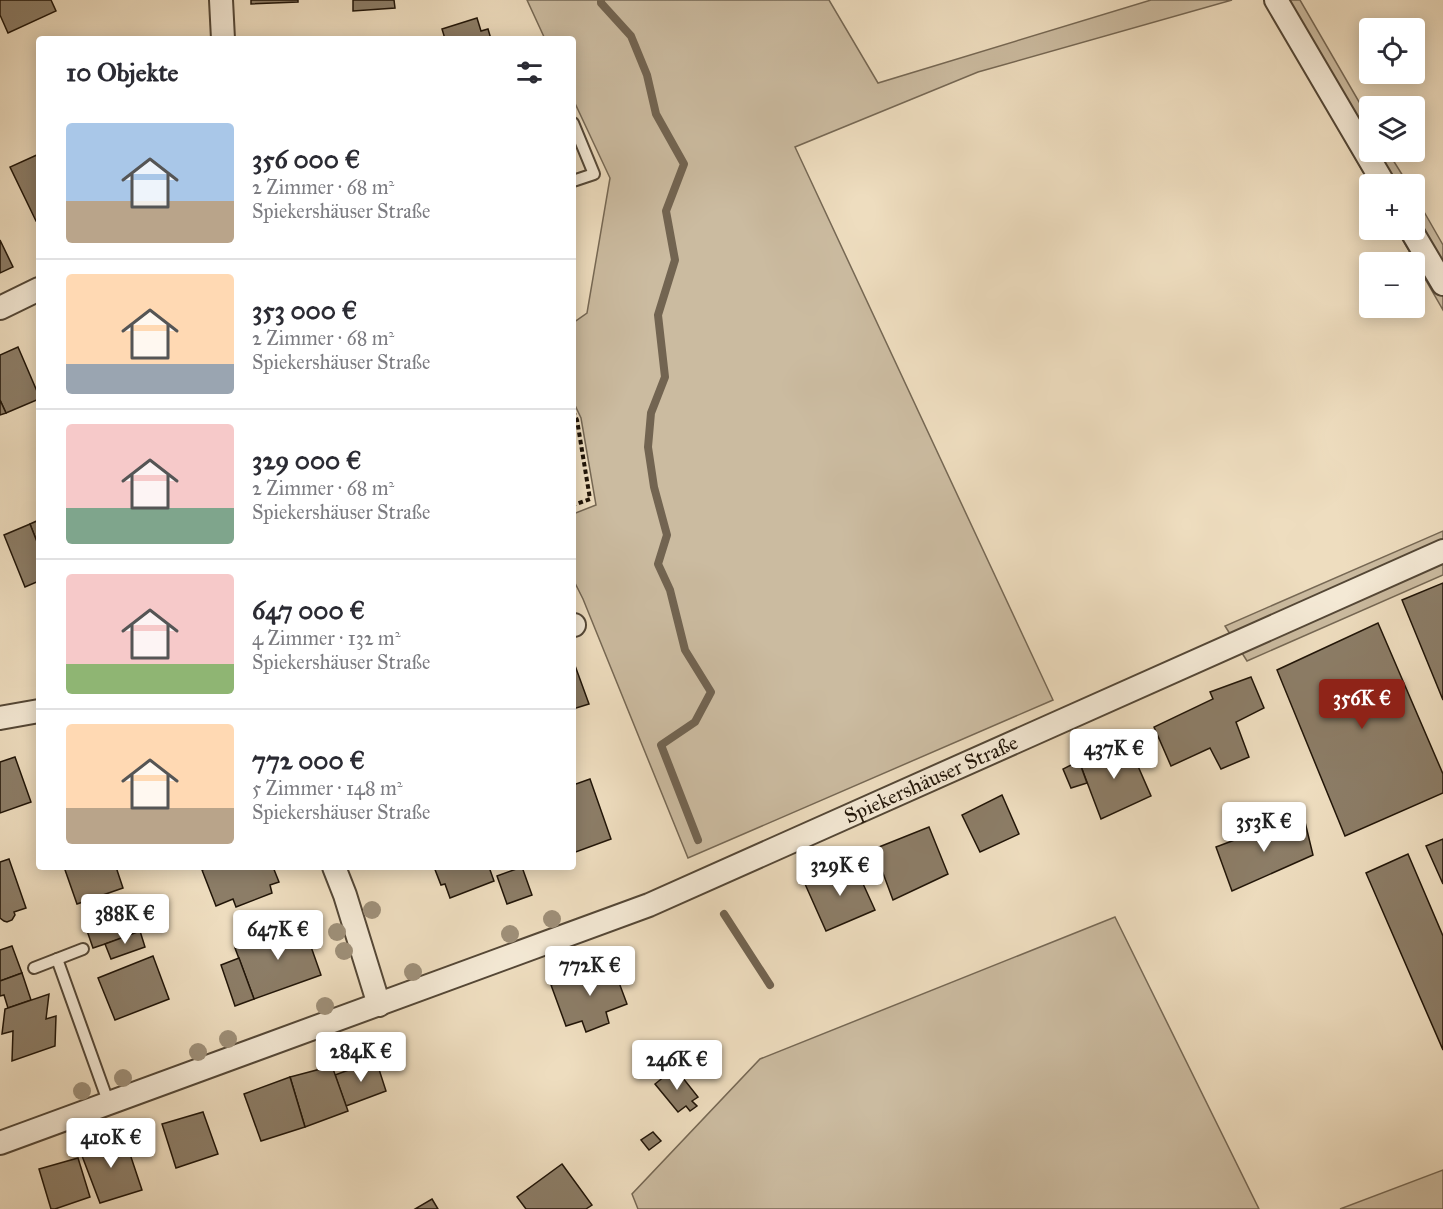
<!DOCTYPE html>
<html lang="de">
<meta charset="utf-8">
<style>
body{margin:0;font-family:"IM FELL Great Primer",serif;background:#f2f2f3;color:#2b2b33;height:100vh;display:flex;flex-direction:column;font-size:22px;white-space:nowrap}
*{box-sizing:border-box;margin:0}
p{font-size:20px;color:#7c7c81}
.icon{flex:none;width:33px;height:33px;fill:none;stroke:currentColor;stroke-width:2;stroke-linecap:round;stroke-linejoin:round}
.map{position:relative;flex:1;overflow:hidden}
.drawer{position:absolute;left:36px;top:36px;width:540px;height:834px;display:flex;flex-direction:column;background:#fff;border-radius:6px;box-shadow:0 3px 15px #0003}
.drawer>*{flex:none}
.buttons{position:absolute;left:1359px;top:18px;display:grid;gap:12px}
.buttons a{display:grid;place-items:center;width:66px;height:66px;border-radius:6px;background:#fff;box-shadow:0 3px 15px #0003;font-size:30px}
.price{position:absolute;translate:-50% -51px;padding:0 14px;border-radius:6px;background:#fff;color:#222;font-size:20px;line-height:39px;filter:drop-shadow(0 2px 3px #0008)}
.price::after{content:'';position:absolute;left:50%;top:36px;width:18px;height:14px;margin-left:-9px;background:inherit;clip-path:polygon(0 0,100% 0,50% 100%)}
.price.current{background:#8f2418;color:#fff}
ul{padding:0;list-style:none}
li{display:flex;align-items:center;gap:18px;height:150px;padding:0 30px}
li+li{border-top:2px solid #e1e1e2}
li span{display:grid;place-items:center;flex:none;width:168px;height:120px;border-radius:6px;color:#555}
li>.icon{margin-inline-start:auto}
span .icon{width:72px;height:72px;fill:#fffc;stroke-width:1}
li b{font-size:26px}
h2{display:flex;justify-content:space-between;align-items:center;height:72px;padding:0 30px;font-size:26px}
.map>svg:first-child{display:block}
.green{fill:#cbbba0;stroke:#766854;stroke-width:1.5}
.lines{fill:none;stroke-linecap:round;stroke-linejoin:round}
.stream{stroke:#726451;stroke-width:8}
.building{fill:#8c7d67;stroke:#211508;stroke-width:1.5}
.service-casing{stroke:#544736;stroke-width:14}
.minor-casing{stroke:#544736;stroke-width:26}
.path{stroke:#211508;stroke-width:4;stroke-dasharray:4.5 3;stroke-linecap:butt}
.service{stroke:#f4e9d5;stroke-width:10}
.minor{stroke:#f4e9d5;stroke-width:22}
.tree{fill:#9e8f78}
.labels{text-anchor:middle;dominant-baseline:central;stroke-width:5;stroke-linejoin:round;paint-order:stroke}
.street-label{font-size:21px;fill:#211508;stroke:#f4e9d5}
</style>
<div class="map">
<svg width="1443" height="1209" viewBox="0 0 1443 1209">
<rect width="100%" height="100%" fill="#eeddbf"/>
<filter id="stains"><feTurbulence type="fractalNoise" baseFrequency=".00333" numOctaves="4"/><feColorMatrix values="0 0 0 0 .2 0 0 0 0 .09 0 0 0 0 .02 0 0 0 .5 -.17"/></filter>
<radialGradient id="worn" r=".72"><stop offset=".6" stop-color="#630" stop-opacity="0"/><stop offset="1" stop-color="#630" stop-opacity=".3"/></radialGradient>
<g class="green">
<polygon points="527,0 829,0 878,83 1151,0 1232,0 978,72 795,147 1053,700 688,858 583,599 573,579 573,514 596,505 581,418 573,401 573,323 587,313 610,178 573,99 573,39 545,39"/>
<polygon points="1264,0 1300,0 1369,119 1370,152 1388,152 1408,184 1370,184"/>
<polygon points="1415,196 1443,245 1443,310 1397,230 1414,230"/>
<polygon points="1443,531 1443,575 1247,661 1225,626"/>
<polygon points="1115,917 1259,1209 638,1209 632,1194 760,1059"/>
<polygon points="1443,1170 1443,1209 1340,1209"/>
</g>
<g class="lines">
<g class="stream">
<polyline points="601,0 601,3 631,36 647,75 656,114 684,164 666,211 675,260 658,315 665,377 651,413 648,447 654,487 667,535 658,564 670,590 685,650 711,692 695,722 661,745 698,840"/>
<polyline points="724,914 770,985"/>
</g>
</g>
<g class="building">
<polygon points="0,0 51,0 56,11 8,33 0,15"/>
<polygon points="251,0 298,0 298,2 251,4"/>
<polygon points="353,0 394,0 395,8 353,11"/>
<polygon points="477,18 481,31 488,29 491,39 445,39 442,29"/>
<polygon points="39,154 39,219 36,221 10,167"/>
<polygon points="0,240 13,267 0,273"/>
<polygon points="18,347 39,396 39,399 6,413 0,400 0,355"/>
<polygon points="0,400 6,413 0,415"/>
<polygon points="39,520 39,547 30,524"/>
<polygon points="30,524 39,547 39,581 25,587 4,535"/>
<polygon points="1443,583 1443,700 1402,600"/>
<polygon points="1378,623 1443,774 1443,793 1345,836 1277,670"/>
<polygon points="573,660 589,704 573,709"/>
<polygon points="1251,677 1264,708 1236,722 1249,757 1221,769 1210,748 1171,766 1154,727 1213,699 1210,692"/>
<polygon points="1127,741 1151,796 1101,819 1079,761"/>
<polygon points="15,757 31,802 0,813 0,762"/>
<polygon points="1079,761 1087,783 1071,788 1063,769"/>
<polygon points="590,779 611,839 573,853 573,785"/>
<polygon points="1002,795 1019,834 980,852 962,815"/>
<polygon points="1305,822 1313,855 1232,891 1216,847 1280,823 1283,830"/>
<polygon points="929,827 948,874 893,900 874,849"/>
<polygon points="1443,839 1443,884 1426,846"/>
<polygon points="1408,854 1443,936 1443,1050 1366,873"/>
<polygon points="9,859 26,908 14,912 15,915 12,920 7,922 4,921 0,918 0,862"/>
<polygon points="854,864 875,910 826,931 805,884"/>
<polygon points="64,867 116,867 123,888 77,904"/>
<polygon points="211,867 273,867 279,882 270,885 272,893 236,907 233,899 216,906 202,870"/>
<polygon points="434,867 490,867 489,867 494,881 450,898 445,884 441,885"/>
<polygon points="522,867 532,895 507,904 497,876"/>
<polygon points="121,912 129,936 93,948 85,925"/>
<polygon points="303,924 321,975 254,999 235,948"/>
<polygon points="140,931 145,947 111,959 105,944"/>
<polygon points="12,946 22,973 0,981 0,950"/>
<polygon points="153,956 169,999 115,1020 98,978"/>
<polygon points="239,958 254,999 235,1006 221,965"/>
<polygon points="611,961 627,1004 606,1012 609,1023 586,1032 582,1021 566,1026 551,985 593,970 592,968"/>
<polygon points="22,973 31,1000 8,1008 4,995 0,996 0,981"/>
<polygon points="49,994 46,1019 56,1016 55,1046 12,1061 13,1031 2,1034 5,1009"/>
<polygon points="376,1060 386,1091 346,1106 335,1075"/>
<polygon points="332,1066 348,1111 305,1127 290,1077"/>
<polygon points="675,1068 698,1097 692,1101 697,1106 690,1111 686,1106 678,1112 655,1084"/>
<polygon points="290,1077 305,1127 261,1141 244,1094"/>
<polygon points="203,1112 218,1154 176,1168 162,1124"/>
<polygon points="653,1132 661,1141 649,1150 641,1140"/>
<polygon points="124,1136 142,1190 100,1203 79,1148"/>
<polygon points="78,1158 90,1197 55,1209 51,1209 39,1169"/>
<polygon points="562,1164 592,1205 586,1209 526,1209 517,1197"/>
<polygon points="432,1199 438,1209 415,1209"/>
</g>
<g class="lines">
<defs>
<g id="service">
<polyline points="573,123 594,174 573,181"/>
<polyline points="57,959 109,1104"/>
<polyline points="34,968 83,949"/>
</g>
<g id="minor">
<polyline points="221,0 223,39"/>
<polyline points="1276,0 1384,184"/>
<polyline points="1411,230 1443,284"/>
<polyline points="0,308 39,289"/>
<polyline points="573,625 574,625"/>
<polyline points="0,718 39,711"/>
<polyline points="334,867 345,895 379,1005"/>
<path id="s1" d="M 0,1143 L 649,905 L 1443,551"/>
</g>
</defs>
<use href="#service" class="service-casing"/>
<use href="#minor" class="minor-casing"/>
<polyline class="path" points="573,411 577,420 590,499 573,505"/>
<use href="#service" class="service"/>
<use href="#minor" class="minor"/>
</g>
<g class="tree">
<circle cx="372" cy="910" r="9"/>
<circle cx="552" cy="919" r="9"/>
<circle cx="337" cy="932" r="9"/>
<circle cx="510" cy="934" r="9"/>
<circle cx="344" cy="951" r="9"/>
<circle cx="413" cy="972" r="9"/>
<circle cx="325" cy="1006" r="9"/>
<circle cx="228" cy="1039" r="9"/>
<circle cx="198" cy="1052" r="9"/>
<circle cx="123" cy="1078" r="9"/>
<circle cx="82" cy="1091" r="9"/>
</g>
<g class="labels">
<g class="street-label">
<text stroke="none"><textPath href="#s1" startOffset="1000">Spiekershäuser Straße</textPath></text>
</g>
</g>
<rect width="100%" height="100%" filter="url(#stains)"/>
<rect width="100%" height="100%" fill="url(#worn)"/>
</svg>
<div class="buttons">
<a><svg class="icon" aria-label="locate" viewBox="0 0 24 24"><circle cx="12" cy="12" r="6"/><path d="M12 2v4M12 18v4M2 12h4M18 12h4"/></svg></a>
<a><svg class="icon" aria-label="layers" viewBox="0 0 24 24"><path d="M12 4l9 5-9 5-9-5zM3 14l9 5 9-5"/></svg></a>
<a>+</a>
<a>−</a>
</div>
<b class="price current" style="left:1362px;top:730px">356K €</b>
<b class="price" style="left:1114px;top:780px">437K €</b>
<b class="price" style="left:1264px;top:853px">353K €</b>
<b class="price" style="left:840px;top:897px">329K €</b>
<b class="price" style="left:125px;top:945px">388K €</b>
<b class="price" style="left:278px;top:961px">647K €</b>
<b class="price" style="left:590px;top:997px">772K €</b>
<b class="price" style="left:361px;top:1083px">284K €</b>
<b class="price" style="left:677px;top:1091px">246K €</b>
<b class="price" style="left:111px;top:1169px">410K €</b>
<section class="drawer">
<h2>10 Objekte<svg class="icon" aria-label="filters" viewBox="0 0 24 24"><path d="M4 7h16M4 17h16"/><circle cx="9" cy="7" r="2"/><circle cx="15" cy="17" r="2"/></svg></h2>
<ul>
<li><span style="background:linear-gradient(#a9c7e8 65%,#b9a48a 0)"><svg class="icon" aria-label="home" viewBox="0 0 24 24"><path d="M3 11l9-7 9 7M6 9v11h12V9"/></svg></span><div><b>356 000 €</b><p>2 Zimmer · 68 m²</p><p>Spiekershäuser Straße</p></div></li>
<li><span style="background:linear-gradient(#ffd9b3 75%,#9aa5b1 0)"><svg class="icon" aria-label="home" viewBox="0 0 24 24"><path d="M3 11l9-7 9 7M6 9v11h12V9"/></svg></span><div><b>353 000 €</b><p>2 Zimmer · 68 m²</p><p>Spiekershäuser Straße</p></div></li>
<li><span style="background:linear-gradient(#f6c9c9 70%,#7fa58c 0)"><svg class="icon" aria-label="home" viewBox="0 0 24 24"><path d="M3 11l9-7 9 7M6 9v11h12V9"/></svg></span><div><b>329 000 €</b><p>2 Zimmer · 68 m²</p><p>Spiekershäuser Straße</p></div></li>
<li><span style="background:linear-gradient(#f6c9c9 75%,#8fb573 0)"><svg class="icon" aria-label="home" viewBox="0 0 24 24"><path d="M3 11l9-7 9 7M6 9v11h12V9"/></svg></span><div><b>647 000 €</b><p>4 Zimmer · 132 m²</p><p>Spiekershäuser Straße</p></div></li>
<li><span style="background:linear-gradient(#ffd9b3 70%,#b9a48a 0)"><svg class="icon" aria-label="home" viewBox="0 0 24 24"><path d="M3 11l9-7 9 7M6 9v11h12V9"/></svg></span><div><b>772 000 €</b><p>5 Zimmer · 148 m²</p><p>Spiekershäuser Straße</p></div></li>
</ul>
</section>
</div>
